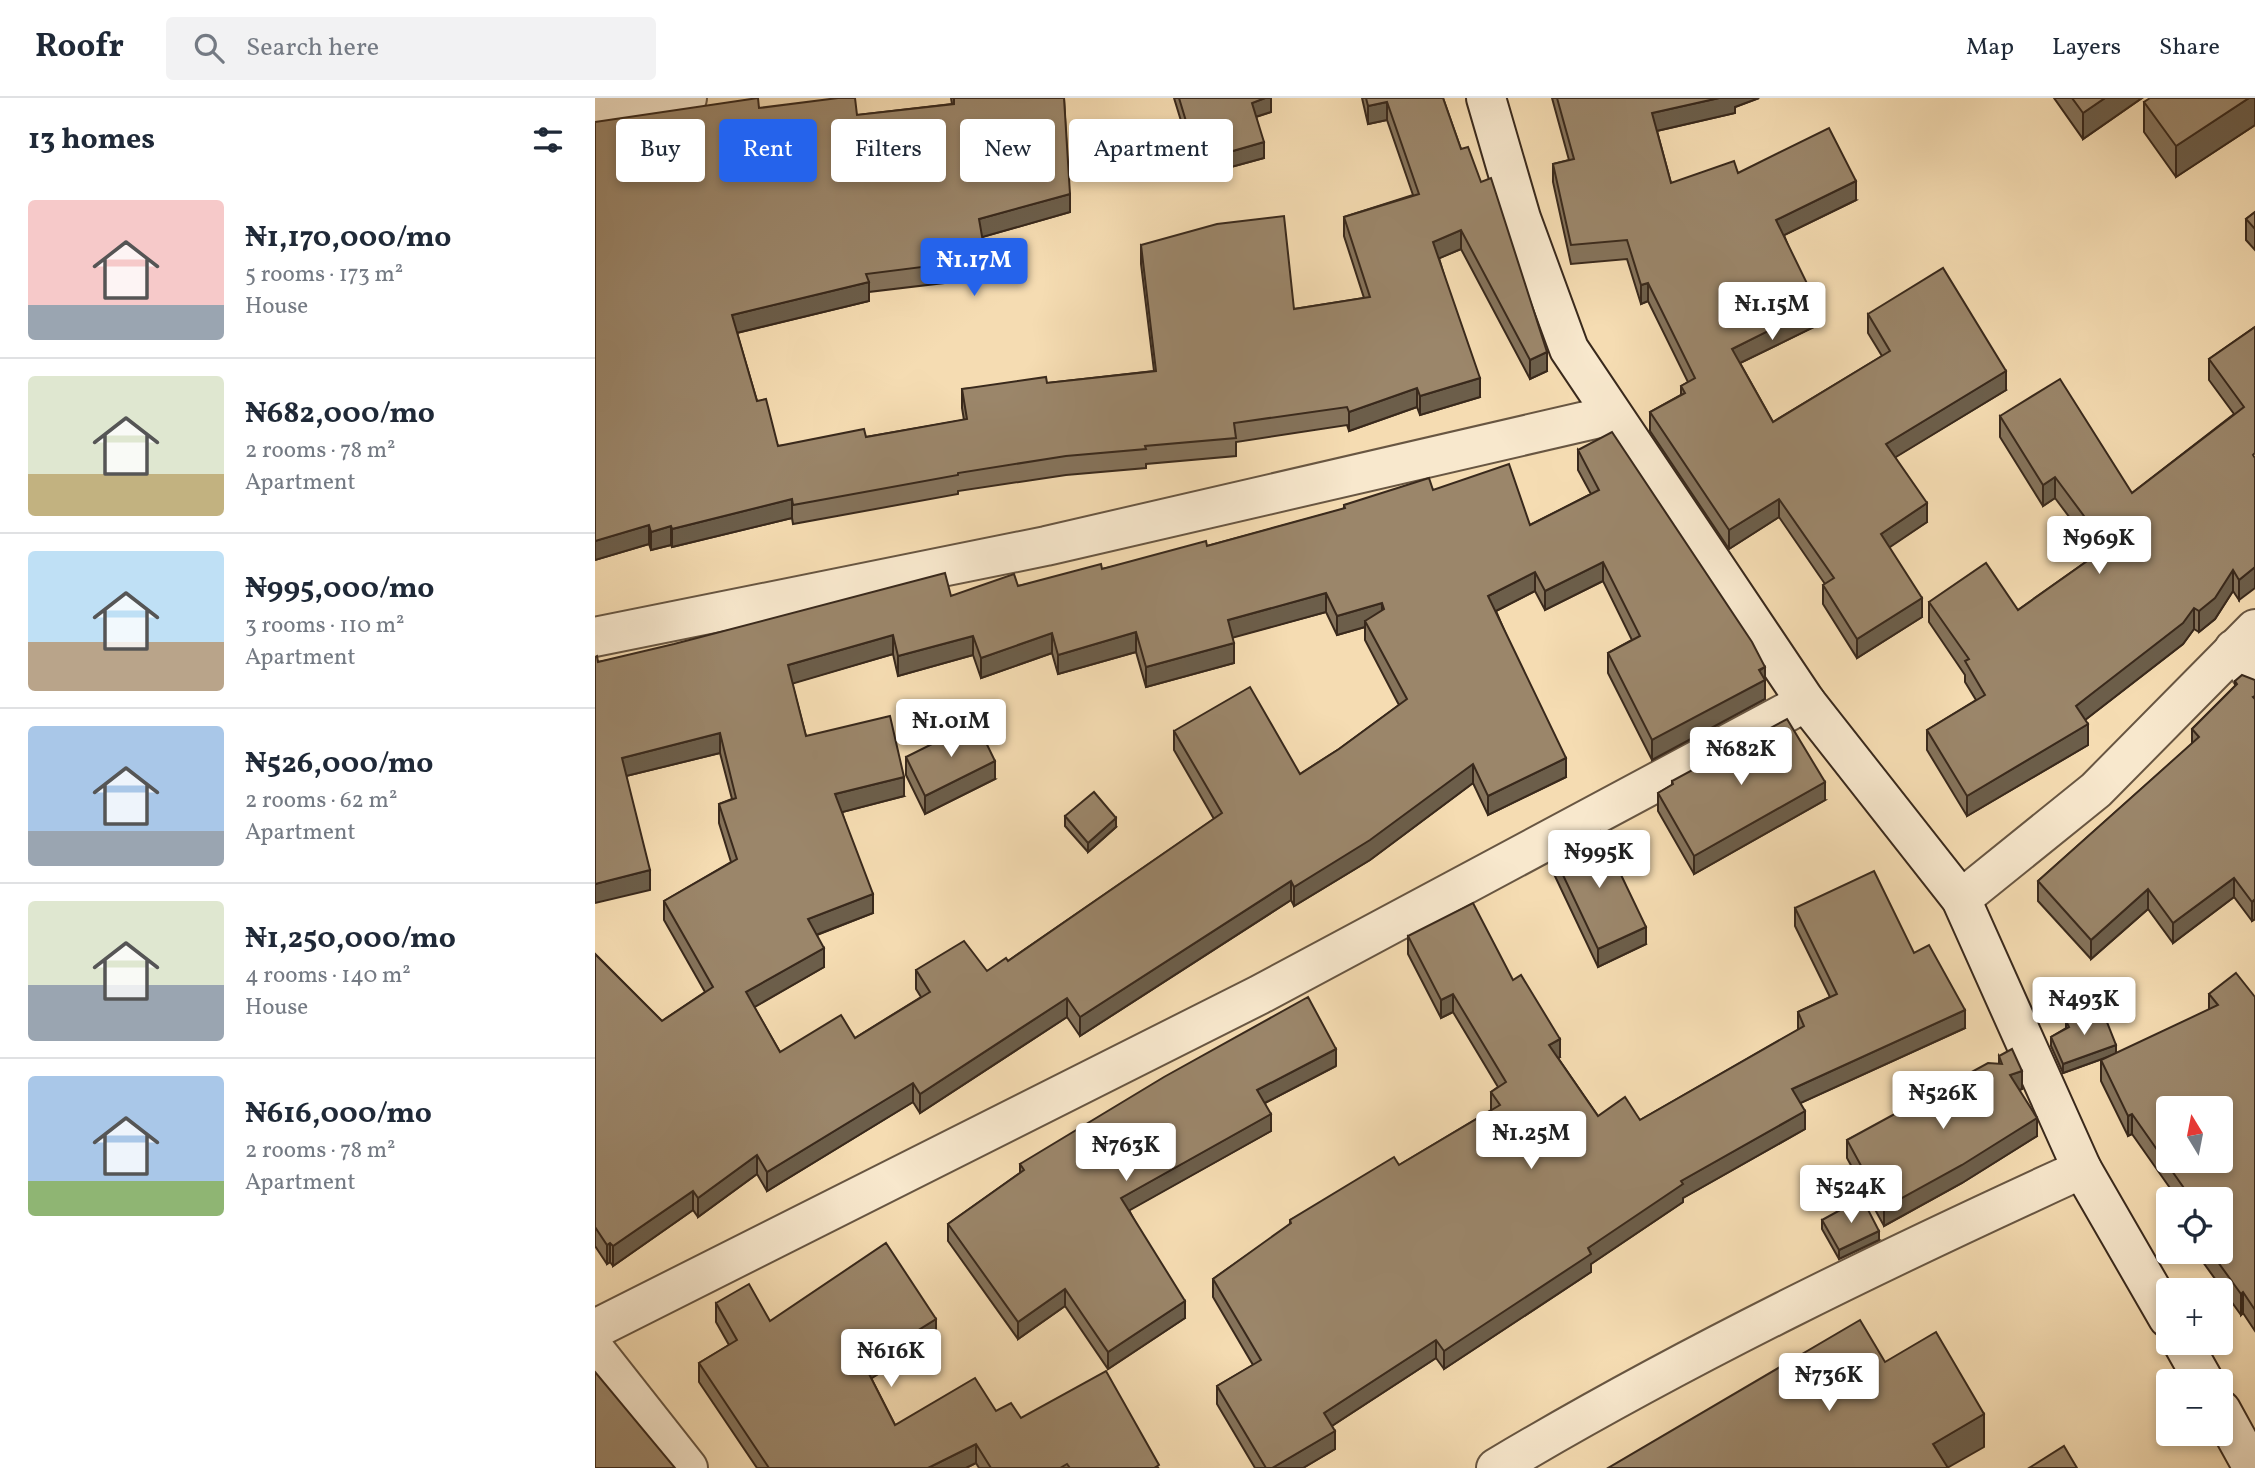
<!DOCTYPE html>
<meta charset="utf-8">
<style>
body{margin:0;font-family:Vollkorn,serif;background:#f2f2f3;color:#1f2937;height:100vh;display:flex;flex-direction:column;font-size:26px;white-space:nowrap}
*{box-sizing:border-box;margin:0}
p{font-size:23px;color:#747a83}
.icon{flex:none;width:38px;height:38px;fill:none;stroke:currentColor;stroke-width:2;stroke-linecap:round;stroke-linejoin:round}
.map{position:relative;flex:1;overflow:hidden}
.details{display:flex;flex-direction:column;background:#fff;width:595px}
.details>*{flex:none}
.hud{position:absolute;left:21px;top:21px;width:665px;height:63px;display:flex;gap:14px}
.needle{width:46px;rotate:350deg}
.controls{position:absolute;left:1561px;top:998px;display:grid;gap:14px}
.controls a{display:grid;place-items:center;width:77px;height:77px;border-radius:7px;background:#fff;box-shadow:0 4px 10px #0003;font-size:35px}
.price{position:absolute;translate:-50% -60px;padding:0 16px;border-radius:7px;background:#fff;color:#222;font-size:23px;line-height:46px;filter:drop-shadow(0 2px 4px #0008)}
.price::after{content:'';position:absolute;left:50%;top:42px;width:21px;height:16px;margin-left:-10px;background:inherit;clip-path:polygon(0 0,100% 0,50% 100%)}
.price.active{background:#2563eb;color:#fff}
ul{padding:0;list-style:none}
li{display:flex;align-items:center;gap:21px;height:175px;padding:0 28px}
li+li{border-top:2px solid #e0e1e3}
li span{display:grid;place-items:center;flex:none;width:196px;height:140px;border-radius:7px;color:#555}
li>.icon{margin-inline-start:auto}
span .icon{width:84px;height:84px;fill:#fffc;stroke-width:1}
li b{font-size:30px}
h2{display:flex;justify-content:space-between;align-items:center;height:84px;padding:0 28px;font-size:30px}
.chip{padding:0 24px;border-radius:7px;background:#fff;box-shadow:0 4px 10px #0003;font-size:24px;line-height:63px}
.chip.active{background:#2563eb;color:#fff}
header{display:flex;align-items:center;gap:42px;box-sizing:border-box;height:98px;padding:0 35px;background:#fff;border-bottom:2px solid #e0e1e3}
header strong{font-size:33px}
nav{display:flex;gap:38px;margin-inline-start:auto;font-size:24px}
.search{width:490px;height:63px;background:#f2f2f3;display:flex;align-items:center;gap:18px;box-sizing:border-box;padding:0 24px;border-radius:7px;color:#747a83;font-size:26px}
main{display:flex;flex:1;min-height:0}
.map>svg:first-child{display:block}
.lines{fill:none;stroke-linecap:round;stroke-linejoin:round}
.street-casing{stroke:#685642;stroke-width:42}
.secondary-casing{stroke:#39291c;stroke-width:42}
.street{stroke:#f8e8cd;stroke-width:38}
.secondary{stroke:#f8e8cd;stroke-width:38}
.wall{fill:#85735b;stroke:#39291c;stroke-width:2;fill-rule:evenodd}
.shaded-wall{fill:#6c5e4a;stroke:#39291c;stroke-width:2}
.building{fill:#9b866a;stroke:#39291c;stroke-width:2;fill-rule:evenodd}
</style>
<header>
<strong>Roofr</strong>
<div class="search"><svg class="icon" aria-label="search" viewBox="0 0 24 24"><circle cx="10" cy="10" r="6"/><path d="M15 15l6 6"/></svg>Search here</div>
<nav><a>Map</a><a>Layers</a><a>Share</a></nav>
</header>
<main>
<section class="details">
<h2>13 homes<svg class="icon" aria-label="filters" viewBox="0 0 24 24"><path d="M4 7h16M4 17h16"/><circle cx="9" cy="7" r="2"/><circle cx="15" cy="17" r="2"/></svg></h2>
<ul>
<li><span style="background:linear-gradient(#f6c9c9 75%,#9aa5b1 0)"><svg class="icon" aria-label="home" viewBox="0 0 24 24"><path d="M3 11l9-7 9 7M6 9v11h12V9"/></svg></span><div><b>₦1,170,000/mo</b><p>5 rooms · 173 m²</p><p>House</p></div></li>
<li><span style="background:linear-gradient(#dfe7d0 70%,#c2b280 0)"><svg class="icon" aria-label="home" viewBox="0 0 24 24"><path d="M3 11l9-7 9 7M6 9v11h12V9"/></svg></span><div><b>₦682,000/mo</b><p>2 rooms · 78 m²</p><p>Apartment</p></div></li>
<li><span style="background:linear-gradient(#bfe0f5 65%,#b9a48a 0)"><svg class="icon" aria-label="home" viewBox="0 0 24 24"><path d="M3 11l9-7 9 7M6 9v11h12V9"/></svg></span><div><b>₦995,000/mo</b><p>3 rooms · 110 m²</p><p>Apartment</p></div></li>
<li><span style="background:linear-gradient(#a9c7e8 75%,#9aa5b1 0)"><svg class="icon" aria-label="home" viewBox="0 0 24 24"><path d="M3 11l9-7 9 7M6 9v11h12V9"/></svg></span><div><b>₦526,000/mo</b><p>2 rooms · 62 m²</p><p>Apartment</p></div></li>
<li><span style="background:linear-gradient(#dfe7d0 60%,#9aa5b1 0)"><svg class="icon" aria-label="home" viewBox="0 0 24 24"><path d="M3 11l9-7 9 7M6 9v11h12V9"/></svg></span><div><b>₦1,250,000/mo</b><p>4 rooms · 140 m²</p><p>House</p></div></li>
<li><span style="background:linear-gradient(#a9c7e8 75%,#8fb573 0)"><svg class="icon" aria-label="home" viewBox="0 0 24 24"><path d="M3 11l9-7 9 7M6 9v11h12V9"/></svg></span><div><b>₦616,000/mo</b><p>2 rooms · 78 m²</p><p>Apartment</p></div></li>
</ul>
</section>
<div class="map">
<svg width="1660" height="1370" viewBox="0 0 1660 1370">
<rect width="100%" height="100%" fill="#f5dcb2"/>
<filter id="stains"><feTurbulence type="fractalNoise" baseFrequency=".00286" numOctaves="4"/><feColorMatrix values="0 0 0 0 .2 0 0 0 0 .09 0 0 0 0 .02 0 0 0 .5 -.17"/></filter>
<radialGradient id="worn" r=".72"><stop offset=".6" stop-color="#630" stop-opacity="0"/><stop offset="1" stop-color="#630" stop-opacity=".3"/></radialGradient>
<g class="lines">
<defs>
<g id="street">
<polyline points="0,12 92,0"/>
<polyline points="0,539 451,448 1017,317"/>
<polyline points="1639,551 1660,580"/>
<polyline points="1366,801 1501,692 1660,531"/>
<polyline points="0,1231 664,897 1211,604"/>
<polyline points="0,1252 93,1370"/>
<path d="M 901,1370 C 1089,1258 1288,1162 1487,1071"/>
</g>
<g id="secondary">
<polyline points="891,0 926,120 974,251 1211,604 1366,801 1487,1071 1573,1220"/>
<polyline points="1587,1244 1609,1283"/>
<polyline points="1626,1312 1658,1370"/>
</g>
</defs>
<use href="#street" class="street-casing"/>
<use href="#secondary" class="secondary-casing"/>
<use href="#street" class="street"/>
<use href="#secondary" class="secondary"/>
</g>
<g class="wall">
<polygon points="356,0 469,0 475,114 387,139 391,161 391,180 274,194 274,203 142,235 162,303 183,348 271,339 369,322 367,310 367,291 452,285 559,273 546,166 546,147 699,211 769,200 749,138 749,119 818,97 792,22 773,26 767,0 848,0 866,51 952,273 935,281 866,151 844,160 885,299 825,317 822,309 754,333 752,327 641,344 641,358 551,366 551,370 471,377 363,393 363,396 198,426 197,420 77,449 76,447 56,452 54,446 0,462 164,10 262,17 357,6"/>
<polygon points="579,0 676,0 676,14 661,19 669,60 603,78"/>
<polygon points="957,0 1164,0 1140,9 1140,15 1062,33 1076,85 1143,75 1261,102 1189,137 1223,227 1145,265 1178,324 1287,258 1273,235 1273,216 1411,292 1300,359 1332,424 1294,449 1327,519 1262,560 1228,506 1228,487 1230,486 1184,419 1134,451 1055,333 1055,314 1086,297 1086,288 1093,284 1053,203 1046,206 1032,161 976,166 958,84 958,66 974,62"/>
<polygon points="1459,0 1547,0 1488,41"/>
<polygon points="1660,0 1660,27 1581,79 1549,34 1549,4"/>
<polygon points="1660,114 1660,152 1651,142 1651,121"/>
<polygon points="1660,229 1644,502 1638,493 1620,521 1604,534 1599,531 1588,546 1490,622 1493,647 1372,718 1332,652 1332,632 1381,602 1370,584 1370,577 1334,524 1334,504 1423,512 1502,456 1460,400 1448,408 1405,339 1405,318 1537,395 1639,316 1614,282 1614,261"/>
<path d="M 983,352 L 1170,569 L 1170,601 L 1057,662 L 1013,575 L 1013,555 L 1037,542 L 1008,483 L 950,512 L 940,493 L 901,513 L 971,679 L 893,717 L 878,685 L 775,762 L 699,808 L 696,802 L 485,938 L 472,919 L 325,1015 L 318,1004 L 172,1093 L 162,1076 L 103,1119 L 98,1112 L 18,1168 L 15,1164 L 12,1166 L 0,1148 L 0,856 L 67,923 L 110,894 L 69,822 L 69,803 L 136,764 L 124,725 L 124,706 L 137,701 L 125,655 L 31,678 L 55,792 L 3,564 L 356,498 L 423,488 L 507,471 L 612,448 L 749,411 L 749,407 L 838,392 L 935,427 L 996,396 L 983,372 ZM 731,514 L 742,537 L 770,529 L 770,542 L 804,607 L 744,651 L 705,676 L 579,633 L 579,652 L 619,721 L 413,863 L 392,873 L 321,872 L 321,891 L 326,899 L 260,940 L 185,954 L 159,909 L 229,869 L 222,837 L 278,815 L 247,714 L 309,698 L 211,638 L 197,585 L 298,556 L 303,578 L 378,557 L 386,580 L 457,555 L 463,576 L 541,554 L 551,589 L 639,565 L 637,539 Z"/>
<polygon points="1660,582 1660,821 1657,823 1639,799 1578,845 1553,811 1496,861 1443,803 1443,783 1597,646 1597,631 1640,588 1640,583"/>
<polygon points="311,659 400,681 330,716 311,677"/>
<polygon points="1077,683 1230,702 1099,776 1063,713 1063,695 1077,687"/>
<polygon points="470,718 521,729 493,754 470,728"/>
<polygon points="958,756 1051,846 1003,869 958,774"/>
<polygon points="1200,810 1319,855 1370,930 1205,1005 1210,1031 1088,1100 1088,1104 996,1166 996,1174 849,1271 841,1260 737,1328 740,1351 708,1370 660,1370 622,1306 622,1288 658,1267 618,1199 618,1181 695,1127 695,1122 804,1067 896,1012 896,994 903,989 858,914 846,920 813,856 813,838 918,882 965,959 963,960 1003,1018 1045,1022 1203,932 1203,914 1235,899 1200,828"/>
<polygon points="1614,896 1660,899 1660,1233 1648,1215 1646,1217 1600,1153 1626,1153 1582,1100 1537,1036 1533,1038 1506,983 1506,962 1518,957 1468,975 1456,948 1456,939 1471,930 1471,923 1521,956 1614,912"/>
<polygon points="1404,958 1427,991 1424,992 1442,1038 1367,1085 1289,1128 1252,1060 1252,1042 1404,966"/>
<polygon points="741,968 670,1005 676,1033 534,1112 590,1220 513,1271 470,1208 423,1241 353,1143 353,1126 425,1075 425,1066"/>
<polygon points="1227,1122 1284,1142 1244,1161 1227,1131"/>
<polygon points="121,1205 175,1223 341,1240 276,1280 300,1327 401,1313 426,1320 564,1370 384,1370 381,1365 371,1370 162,1370 104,1284 104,1265 134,1247 121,1224"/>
</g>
<g class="shaded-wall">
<polygon points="670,0 676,0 676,14 657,20 657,5"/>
<polygon points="1124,0 1164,0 1140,9 1140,15 1057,34 1057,15"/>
<polygon points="1510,0 1547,0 1488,41 1488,15"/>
<polygon points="1654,0 1660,0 1660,27 1581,79 1581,48"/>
<polygon points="792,4 792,22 773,26 773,8"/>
<polygon points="669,44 669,60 603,78 603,63"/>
<polygon points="1261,83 1261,102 1181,141 1181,122"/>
<polygon points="475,96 475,114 384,140 384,121"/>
<polygon points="866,132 866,151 838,163 838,144"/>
<polygon points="274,184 274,203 137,236 137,217"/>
<polygon points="1053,185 1053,203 1046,206 1046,187"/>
<polygon points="1223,208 1223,227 1137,269 1137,251"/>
<polygon points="952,254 952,273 935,281 935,262"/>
<polygon points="1411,273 1411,292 1291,365 1291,346"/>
<polygon points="885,280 885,299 825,317 825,298"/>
<polygon points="822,290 822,309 754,333 754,314"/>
<polygon points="1460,379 1460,400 1448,408 1448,387"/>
<polygon points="197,401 197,420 77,449 77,431"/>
<polygon points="1184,401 1184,419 1134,451 1134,432"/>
<polygon points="1332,405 1332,424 1286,455 1286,436"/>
<polygon points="54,427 54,446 0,462 0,443"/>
<polygon points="76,428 76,447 56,452 56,434"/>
<polygon points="1008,464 1008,483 950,512 950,493"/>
<polygon points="1660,469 1660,490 1644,502 1644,482"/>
<polygon points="1638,472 1638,493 1620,521 1604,534 1604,513"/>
<polygon points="940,474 940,493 893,517 893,498"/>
<polygon points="731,495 731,514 633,541 633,522"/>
<polygon points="1327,500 1327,519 1262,560 1262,541"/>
<polygon points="787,505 787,525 770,523 770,529 742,537 742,518"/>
<polygon points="1599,510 1599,531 1588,546 1481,629 1481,608"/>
<polygon points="541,534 541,554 463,576 463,557"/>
<polygon points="457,535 457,555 386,580 386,560"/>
<polygon points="298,537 298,556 193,587 193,567"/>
<polygon points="378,538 378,557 303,578 303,558"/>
<polygon points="639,545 639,565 551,589 551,569"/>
<polygon points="1170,569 1170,601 1057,662 1057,642"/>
<polygon points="1493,626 1493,647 1372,718 1372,698"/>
<polygon points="125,635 125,655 27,679 27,660"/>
<polygon points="971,660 971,679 893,717 893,698"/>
<polygon points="400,663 400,681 330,716 330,698"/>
<polygon points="878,666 878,685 775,762 699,808 699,789"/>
<polygon points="309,679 309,698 240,716 240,696"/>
<polygon points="1230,684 1230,702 1099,776 1099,758"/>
<polygon points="521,720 521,729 493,754 493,745"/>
<polygon points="55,772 55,792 0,805 0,786"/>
<polygon points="1639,780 1639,799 1578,845 1578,825"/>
<polygon points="696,783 696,802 485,938 485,919"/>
<polygon points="1553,791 1553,811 1496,861 1496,842"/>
<polygon points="278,796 278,815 213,840 213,821"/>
<polygon points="1660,801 1660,821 1657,823 1657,804"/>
<polygon points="1051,829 1051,846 1003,869 1003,851"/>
<polygon points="229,850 229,869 151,914 151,894"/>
<polygon points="858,896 858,914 846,920 846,902"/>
<polygon points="472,900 472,919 325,1015 325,996"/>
<polygon points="1370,912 1370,930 1197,1009 1197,991"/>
<polygon points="965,941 965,959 954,965 954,947"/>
<polygon points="1521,947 1521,956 1468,975 1468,966"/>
<polygon points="741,951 741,968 662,1009 662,992"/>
<polygon points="1427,973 1427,991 1415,995 1415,977"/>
<polygon points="318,985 318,1004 172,1093 172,1074"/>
<polygon points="1210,1013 1210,1031 1088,1100 1088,1104 996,1166 996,1174 849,1271 849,1253 993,1150 1086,1083"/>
<polygon points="676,1016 676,1033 526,1117 526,1100"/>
<polygon points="1537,1016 1537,1036 1533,1038 1533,1018"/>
<polygon points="1442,1020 1442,1038 1367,1085 1289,1128 1289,1110"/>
<polygon points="162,1057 162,1076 103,1119 103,1100"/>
<polygon points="98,1093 98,1112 18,1168 18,1148"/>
<polygon points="1284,1133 1284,1142 1244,1161 1244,1152"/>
<polygon points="15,1145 15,1164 12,1166 12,1147"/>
<polygon points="470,1191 470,1208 423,1241 423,1224"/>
<polygon points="1648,1194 1648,1215 1646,1217 1646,1196"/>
<polygon points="590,1203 590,1220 513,1271 513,1254"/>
<polygon points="341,1221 341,1240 269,1285 269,1266"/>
<polygon points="841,1242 841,1260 729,1333 729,1315"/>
<polygon points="1389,1316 1389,1349 1352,1370 1338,1346"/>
<polygon points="740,1333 740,1351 708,1370 677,1370"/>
<polygon points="381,1346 381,1365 371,1370 333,1370"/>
</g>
<g class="building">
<polygon points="163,0 164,10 243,0 260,0 262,17 359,6 359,0 469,0 475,96 384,121 391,161 271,176 274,184 137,217 162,303 171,301 183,348 269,331 271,339 372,321 367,291 451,279 452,285 561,273 546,147 622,126 689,118 699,211 775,199 749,119 824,96 792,4 773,8 771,0 848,0 866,51 873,49 886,84 896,80 952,254 935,262 866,132 838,144 885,280 825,298 822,290 754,314 752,309 639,325 641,340 550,348 551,351 471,358 363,375 363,377 198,407 197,401 77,431 76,428 56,434 54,427 0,443 0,24"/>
<polygon points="584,0 670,0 657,5 669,44 603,63"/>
<polygon points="962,0 1124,0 1057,15 1076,85 1139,63 1143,75 1234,30 1261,83 1181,122 1223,208 1137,251 1178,324 1295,253 1273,216 1348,170 1411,273 1291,346 1332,405 1286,436 1327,500 1262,541 1228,487 1239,480 1184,401 1134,432 1055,314 1090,295 1086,288 1100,280 1053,185 1046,187 1032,142 976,147 958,66 979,61"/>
<polygon points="1477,0 1510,0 1488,15"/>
<polygon points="1555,0 1654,0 1581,48 1549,4"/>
<polygon points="1660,114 1660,131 1651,121"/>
<polygon points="1660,229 1660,355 1658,357 1660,360 1660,469 1644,482 1638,472 1620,500 1604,513 1599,510 1588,525 1481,608 1493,626 1372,698 1332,632 1390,597 1370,563 1374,561 1334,504 1391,465 1423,512 1512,449 1460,379 1448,387 1405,318 1465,281 1537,395 1649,309 1614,261"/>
<path d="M 1017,334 L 1157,544 L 1170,569 L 1164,572 L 1170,582 L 1057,642 L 1013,555 L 1045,538 L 1008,464 L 950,493 L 940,474 L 893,498 L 971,660 L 893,698 L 878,666 L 775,742 L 699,789 L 696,783 L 485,919 L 472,900 L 325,996 L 318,985 L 172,1074 L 162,1057 L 103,1100 L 98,1093 L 18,1148 L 15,1145 L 12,1147 L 0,1129 L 0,856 L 67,923 L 118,889 L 69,803 L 142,761 L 124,706 L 141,700 L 125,635 L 27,660 L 55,772 L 0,786 L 0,559 L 2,558 L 3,564 L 79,546 L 350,475 L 356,498 L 419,476 L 423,488 L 506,466 L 507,471 L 611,443 L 612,448 L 750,410 L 749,407 L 834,380 L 838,392 L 914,366 L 935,427 L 1004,392 L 983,352 ZM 731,495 L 742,518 L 787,505 L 789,511 L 770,523 L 812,601 L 744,651 L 705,676 L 655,589 L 579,633 L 627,715 L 413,863 L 411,860 L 392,873 L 369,843 L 321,872 L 335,894 L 260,940 L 246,917 L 185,954 L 151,894 L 229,850 L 213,821 L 278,796 L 240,696 L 309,679 L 295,618 L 211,638 L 193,567 L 298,537 L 303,558 L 378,538 L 386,560 L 457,535 L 463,557 L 541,534 L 551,569 L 639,545 L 633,522 Z"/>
<polygon points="1647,577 1660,582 1660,598 1658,599 1660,601 1660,801 1657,804 1639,780 1578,825 1553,791 1496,842 1443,783 1604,639 1597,631 1642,586 1640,583"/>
<polygon points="1192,621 1230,684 1099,758 1063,695 1078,686 1077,683"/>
<polygon points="381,624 400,663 330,698 311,659"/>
<polygon points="499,694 521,720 493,745 470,718"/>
<polygon points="1005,733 1051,829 1003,851 958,756"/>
<polygon points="1279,773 1319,855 1334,847 1370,912 1197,991 1210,1013 1086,1083 1088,1086 993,1150 996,1156 849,1253 841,1242 729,1315 740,1333 677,1370 671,1370 622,1288 666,1262 618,1181 696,1125 695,1122 799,1059 804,1067 905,1007 896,994 911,984 858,896 846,902 813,838 878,805 918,882 926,877 965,941 954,947 1003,1018 1030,999 1045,1022 1209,928 1203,914 1242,896 1200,810"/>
<path d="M 1641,875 L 1660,899 L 1660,1212 L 1648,1194 L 1646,1196 L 1615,1153 L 1626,1153 L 1626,1101 L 1580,1101 L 1591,1093 L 1537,1016 L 1533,1018 L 1506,962 L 1623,907 L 1614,896 ZM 1573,1010 L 1626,1010 L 1626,1062 L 1573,1062 Z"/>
<polygon points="713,899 741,951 662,992 676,1016 526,1100 590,1203 513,1254 470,1191 423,1224 353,1126 429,1072 425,1066 569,979"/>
<polygon points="1506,909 1521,947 1468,966 1456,939 1474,929 1471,923"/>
<polygon points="1417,951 1427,973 1415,977 1442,1020 1367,1067 1289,1110 1252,1042 1393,965 1407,966 1404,958"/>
<polygon points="1267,1100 1284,1133 1244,1152 1227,1122"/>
<polygon points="291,1145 341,1221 269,1266 300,1327 380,1280 401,1313 416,1305 426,1320 511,1273 564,1367 559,1370 475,1370 472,1366 465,1370 396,1370 381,1346 333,1370 174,1370 104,1265 142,1242 121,1205 154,1186 175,1223"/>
<polygon points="1265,1222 1290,1264 1341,1234 1389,1316 1338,1346 1353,1370 1013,1370"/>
<polygon points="0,1274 80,1370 0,1370"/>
<polygon points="1469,1348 1482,1370 1434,1370"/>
</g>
<rect width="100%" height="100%" filter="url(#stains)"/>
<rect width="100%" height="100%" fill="url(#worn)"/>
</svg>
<div class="controls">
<a><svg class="needle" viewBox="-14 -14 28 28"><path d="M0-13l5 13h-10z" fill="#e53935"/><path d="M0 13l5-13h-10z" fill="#747a83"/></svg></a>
<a><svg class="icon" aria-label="locate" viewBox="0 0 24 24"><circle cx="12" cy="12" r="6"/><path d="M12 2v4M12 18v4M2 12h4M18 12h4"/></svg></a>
<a>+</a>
<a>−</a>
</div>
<b class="price active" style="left:379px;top:200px">₦1.17M</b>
<b class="price" style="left:1177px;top:244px">₦1.15M</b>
<b class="price" style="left:1504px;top:478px">₦969K</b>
<b class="price" style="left:356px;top:661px">₦1.01M</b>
<b class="price" style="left:1146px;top:689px">₦682K</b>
<b class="price" style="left:1004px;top:792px">₦995K</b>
<b class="price" style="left:1489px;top:939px">₦493K</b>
<b class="price" style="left:1348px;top:1033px">₦526K</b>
<b class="price" style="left:936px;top:1073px">₦1.25M</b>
<b class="price" style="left:531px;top:1085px">₦763K</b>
<b class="price" style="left:1256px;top:1127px">₦524K</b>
<b class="price" style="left:296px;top:1291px">₦616K</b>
<b class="price" style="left:1234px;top:1315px">₦736K</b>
<div class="hud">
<a class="chip">Buy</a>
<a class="chip active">Rent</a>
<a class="chip">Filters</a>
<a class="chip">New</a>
<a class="chip">Apartment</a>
</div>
</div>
</main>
